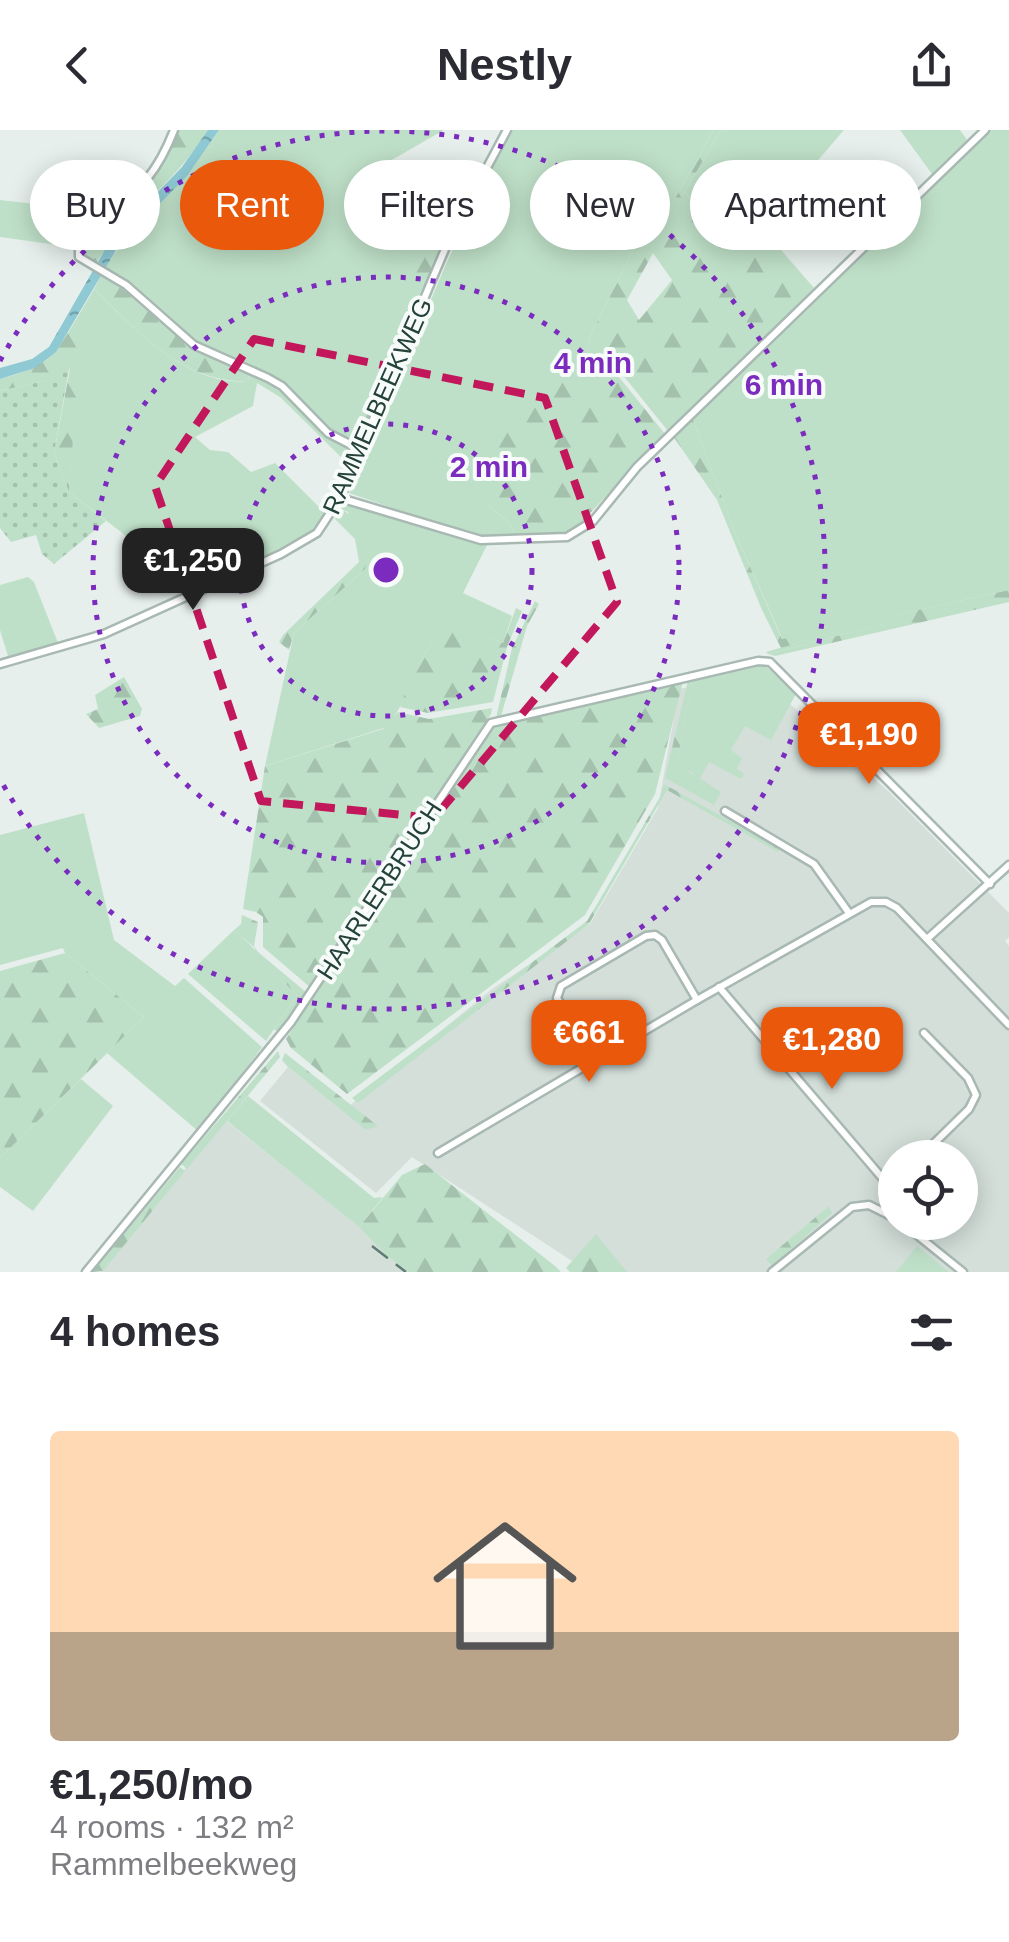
<!DOCTYPE html>
<meta charset="utf-8">
<style>
body{margin:0;font-family:Helvetica,sans-serif;background:#f2f2f3;color:#2b2b33;height:100vh;display:flex;flex-direction:column;font-size:38px;white-space:nowrap}
*{box-sizing:border-box;margin:0}
p{font-size:32px;color:#7c7c81}
.icon{flex:none;width:55px;height:55px;fill:none;stroke:currentColor;stroke-width:2;stroke-linecap:round;stroke-linejoin:round}
.map{position:relative;height:1142px;overflow:hidden}
.panel{display:flex;flex-direction:column;background:#fff;flex:1}
.panel>*{flex:none}
.guide{position:absolute;left:30px;top:30px;width:950px;height:90px;display:flex;gap:20px}
.controls{position:absolute;left:878px;top:1010px;display:grid;gap:20px}
.controls a{display:grid;place-items:center;width:100px;height:100px;border-radius:50%;background:#fff;box-shadow:0 5px 25px #0003;font-size:50px}
.price{position:absolute;translate:-50% -85px;padding:0 22px;border-radius:20px;background:#ea580c;color:#fff;font-size:32px;line-height:65px;filter:drop-shadow(0 2px 5px #0008)}
.price::after{content:'';position:absolute;left:50%;top:60px;width:30px;height:22px;margin-left:-15px;background:inherit;clip-path:polygon(0 0,100% 0,50% 100%)}
.price.active{background:#222;color:#fff}
ul{padding:0;list-style:none}
li{display:grid;align-content:center;gap:20px;height:530px;padding:0 50px}
li span{display:grid;place-items:center;height:310px;border-radius:10px;color:#555}
li>.icon{margin-inline-start:auto}
span .icon{width:180px;height:180px;fill:#fffc;stroke-width:1}
li b{font-size:42px}
h2{display:flex;justify-content:space-between;align-items:center;height:120px;padding:0 50px;font-size:42px}
.chip{padding:0 35px;border-radius:45px;background:#fff;box-shadow:0 5px 25px #0003;font-size:35px;line-height:90px}
.chip.active{background:#ea580c;color:#fff}
header{display:flex;justify-content:space-between;align-items:center;height:130px;padding:0 50px;background:#fff;font-size:45px;font-weight:800}
.map>svg:first-child{display:block}
.built{fill:#d4dfda;fill-rule:evenodd}
.grass{fill:#bfe0c8;fill-rule:evenodd}
.forest{fill:url(#forest-firs);fill-rule:evenodd}
.park{fill:url(#park-dots)}
.water{fill:url(#water-ripples)}
.lines{fill:none;stroke-linecap:round;stroke-linejoin:round}
.minor-casing{stroke:#a8b8b2;stroke-width:11}
.minor{stroke:#fff;stroke-width:6}
.rail{stroke:#5f7d75;stroke-width:2.5;stroke-dasharray:20 10;stroke-linecap:butt}
.marked{fill:none;stroke:#c2185b;stroke-width:8;stroke-dasharray:20 12;stroke-linejoin:round}
.ring{fill:none;stroke:#7b2cbf;stroke-width:5;stroke-dasharray:5 10}
.labels{text-anchor:middle;dominant-baseline:central;stroke-width:8;stroke-linejoin:round;paint-order:stroke}
.street-label{font-size:25px;fill:#24423a;stroke:#f7fbf9}
.centre{fill:#7b2cbf;stroke:#f7fbf9;stroke-width:5}
.ring-label{font-size:30px;text-anchor:middle;font-weight:bold;fill:#7b2cbf;stroke:#f7fbf9;stroke-width:8;stroke-linejoin:round;paint-order:stroke}
</style>
<header><svg class="icon" aria-label="back" viewBox="0 0 24 24"><path d="M15 5l-7 7 7 7"/></svg>Nestly<svg class="icon" aria-label="share" viewBox="0 0 24 24"><path d="M12 15V3M7 8l5-5 5 5M5 13v7h14v-7"/></svg></header>
<div class="map">
<svg width="1009" height="1142" viewBox="0 0 1009 1142">
<defs>
<pattern id="forest-firs" width="22" height="20" patternUnits="userSpaceOnUse" patternTransform="scale(2.5)"><rect width="22" height="20" fill="#bfe0c8"/><path d="M5 1l3.5 6h-7zM16 11l3.5 6h-7z" fill="#a4c1ad"/></pattern>
<pattern id="park-dots" width="8" height="8" patternUnits="userSpaceOnUse" patternTransform="scale(2.5)"><rect width="8" height="8" fill="#bfe0c8"/><path d="M2 2h.1M6 6h.1" fill="none" stroke="#a4c1ad" stroke-width="1.8" stroke-linecap="round"/></pattern>
<pattern id="water-ripples" width="26" height="14" patternUnits="userSpaceOnUse" patternTransform="scale(2.5)"><rect width="26" height="14" fill="#8ec9d4"/><path d="M2 4q2-2 4 0t4 0M15 11q2-2 4 0t4 0" fill="none" stroke="#74a5ad"/></pattern>
</defs>
<rect width="100%" height="100%" fill="#e6efeb"/>
<g class="built">
<path d="M 754,542 L 888,661 L 1009,783 L 1009,807 L 1005,811 L 1009,816 L 1009,1142 L 589,1142 L 412,1027 L 376,1063 L 260,971 L 288,937 L 343,981 L 492,859 L 590,794 L 658,678 L 679,559 ZM 895,1028 L 960,1028 L 960,1092 L 895,1092 Z"/>
<polygon points="225,990 416,1142 101,1142"/>
</g>
<g class="grass">
<path d="M 219,0 L 444,0 L 383,35 L 382,41 L 360,55 L 424,154 L 359,303 L 358,312 C 326,312 303,270 280,252 C 256,234 227,231 203,215 C 168,193 142,159 105,138 C 137,86 186,53 219,0 Z"/>
<polygon points="511,0 714,0 663,90 632,122 589,208 585,238 579,239 577,235 495,296 485,373 510,393 516,408 477,407 349,363 447,132"/>
<polygon points="721,0 844,0 745,115 684,63"/>
<polygon points="900,0 960,0 967,10 932,44"/>
<polygon points="988,0 1009,0 1009,460 892,486 892,492 768,524 766,522 848,498 783,510 736,405 692,287"/>
<polygon points="0,70 106,82 78,105 72,117 0,107"/>
<path d="M 94,159 C 133,197 187,257 248,251 L 249,241 C 290,262 314,298 353,319 L 354,326 L 333,376 L 322,394 L 309,406 L 195,459 L 69,362 L 80,183 ZM 257,253 L 280,267 L 344,330 L 328,373 L 319,377 L 275,333 L 251,342 L 228,322 L 210,320 L 195,307 L 253,276 Z"/>
<path d="M 344,373 L 488,413 L 463,463 L 512,486 L 503,513 C 412,475 426,548 387,597 L 265,636 L 294,503 L 365,439 L 348,382 L 341,379 Z"/>
<polygon points="28,447 34,452 58,513 8,526 0,500 0,455"/>
<polygon points="759,530 796,564 771,610 745,596 731,620 742,628 737,639 744,644 741,649 709,632 699,651 693,643 677,635 693,545"/>
<polygon points="84,683 114,810 175,856 184,848 262,917 199,1002 107,923 144,887 65,823 63,818 0,835 0,705"/>
<path d="M 234,800 C 258,820 275,844 297,865 L 266,911 L 188,844 Z"/>
<polygon points="81,949 113,976 33,1081 0,1057 0,1028"/>
<polygon points="248,966 374,1068 383,1067 359,1097 227,991"/>
<polygon points="917,1116 949,1142 896,1142"/>
</g>
<g class="forest">
<path d="M 178,0 L 208,0 C 177,50 128,84 96,133 L 82,125 L 80,116 L 83,110 C 124,73 156,54 178,0 Z"/>
<path d="M 714,0 L 721,0 L 684,63 L 744,115 L 761,97 L 814,158 L 668,301 L 605,223 L 602,226 L 665,304 L 576,398 L 567,402 L 516,408 L 510,393 L 485,373 L 481,374 L 495,295 L 578,234 L 580,239 L 585,238 L 589,208 L 632,122 L 648,100 L 663,90 ZM 653,123 L 672,150 L 639,190 L 627,170 Z"/>
<polygon points="382,41 397,78 445,118 360,310 359,303 424,154 358,58"/>
<path d="M 101,145 L 134,167 L 192,218 L 249,241 L 248,251 C 183,254 137,200 94,159 Z"/>
<path d="M 80,183 L 82,188 L 69,362 L 54,323 L 70,239 L 44,251 L 0,261 L 0,249 C 47,237 56,224 80,183 Z"/>
<polygon points="692,287 736,405 782,509 847,496 849,498 781,518 762,480 717,370 673,306"/>
<path d="M 341,379 C 360,388 369,419 365,439 L 294,503 L 289,520 L 279,512 L 283,505 L 359,432 L 355,409 L 335,389 Z"/>
<polygon points="1009,460 1009,472 775,526 768,524 891,492 891,486"/>
<polygon points="535,471 539,474 527,496 501,586 496,588 512,518"/>
<path d="M 516,478 L 522,481 L 507,517 L 493,572 L 428,583 L 400,577 C 409,554 426,503 456,500 C 472,499 488,507 503,513 Z"/>
<polygon points="693,545 677,634 721,662 714,675 665,648 689,546"/>
<polygon points="124,547 142,579 140,586 99,598 86,584 98,579 95,565"/>
<polygon points="684,547 655,664 585,785 347,964 291,918 286,909 492,595"/>
<polygon points="492,578 491,584 311,858 263,817 263,787 256,782 243,779 265,636 383,599 398,582 429,589"/>
<polygon points="664,654 780,719 778,722 667,660 589,794 358,973 352,968 587,791 660,667"/>
<polygon points="242,785 258,792 254,816 258,822 307,863 280,904 274,899 297,865 255,823 255,818 234,800 241,794"/>
<polygon points="65,823 144,887 0,1028 0,841"/>
<polygon points="278,921 280,927 187,1039 181,1034"/>
<polygon points="285,923 378,996 366,1000 288,937 282,930"/>
<polygon points="425,1034 555,1136 561,1142 409,1142 386,1125 359,1097 402,1045"/>
<polygon points="180,1037 185,1041 103,1141 92,1142"/>
<polygon points="829,1076 832,1083 772,1136 766,1129"/>
<polygon points="596,1104 627,1142 570,1142 566,1138"/>
</g>
<polygon class="park" points="70,234 54,323 69,362 106,391 54,434 42,424 36,405 11,412 0,398 0,261 44,251"/>
<polygon class="water" points="208,0 219,0 187,46 119,115 56,222 35,238 0,249 0,238 32,229 49,217 110,111 182,37"/>
<g class="lines">
<defs>
<g id="minor">
<path d="M 174,0 C 149,65 122,66 79,111 L 79,127 L 126,155 L 194,215 L 268,248 L 282,256 L 328,303 L 361,320"/>
<polyline points="340,368 481,410 567,407 593,391 637,337 985,0"/>
<polyline points="0,534 104,504 281,424 317,403 340,368 451,105 507,0"/>
<polyline points="725,681 814,734 849,783"/>
<polyline points="927,809 1009,735"/>
<polyline points="719,857 884,1050 889,1065 885,1080"/>
<polyline points="593,931 557,868 561,856 646,806 655,805 662,810 697,870"/>
<polyline points="438,1023 697,870 871,772 886,772 897,778 1009,895"/>
<polyline points="919,1028 969,979 976,965 968,948 924,903"/>
<polyline points="901,1092 963,1142"/>
<polyline points="86,1142 291,892 491,593 758,531 770,532 990,754"/>
<polyline points="772,1142 852,1077 869,1075 895,1088"/>
</g>
</defs>
<use href="#minor" class="minor-casing"/>
<use href="#minor" class="minor"/>
<polyline class="rail" points="372,1116 406,1142"/>
</g>
<path class="marked" d="M 254,209 L 545,268 L 617,472 L 434,688 L 261,671 L 155,356 Z"/>
<g class="ring">
<circle cx="386" cy="440" r="146"/>
<circle cx="386" cy="440" r="293"/>
<path d="M0 231A439 439 0 1 1 0 649"/>
</g>
<g class="labels">
<g class="street-label">
<text transform="translate(377 276) rotate(-66)">RAMMELBEEKWEG</text>
<text transform="translate(379 760) rotate(-57)">HAARLERBRUCH</text>
</g>
</g>
<circle cx="386" cy="440" r="15" class="centre"/>
<g class="ring-label">
<text x="593" y="243">4 min</text>
<text x="784" y="265">6 min</text>
<text x="489" y="347">2 min</text>
</g>
</svg>
<div class="controls">
<a><svg class="icon" aria-label="locate" viewBox="0 0 24 24"><circle cx="12" cy="12" r="6"/><path d="M12 2v4M12 18v4M2 12h4M18 12h4"/></svg></a>
</div>
<b class="price active" style="left:193px;top:483px">€1,250</b>
<b class="price" style="left:869px;top:657px">€1,190</b>
<b class="price" style="left:589px;top:955px">€661</b>
<b class="price" style="left:832px;top:962px">€1,280</b>
<div class="guide">
<a class="chip">Buy</a>
<a class="chip active">Rent</a>
<a class="chip">Filters</a>
<a class="chip">New</a>
<a class="chip">Apartment</a>
</div>
</div>
<section class="panel">
<h2>4 homes<svg class="icon" aria-label="filters" viewBox="0 0 24 24"><path d="M4 7h16M4 17h16"/><circle cx="9" cy="7" r="2"/><circle cx="15" cy="17" r="2"/></svg></h2>
<ul>
<li><span style="background:linear-gradient(#ffd9b3 65%,#b9a48a 0)"><svg class="icon" aria-label="home" viewBox="0 0 24 24"><path d="M3 11l9-7 9 7M6 9v11h12V9"/></svg></span><div><b>€1,250/mo</b><p>4 rooms · 132 m²</p><p>Rammelbeekweg</p></div></li>
</ul>
</section>
